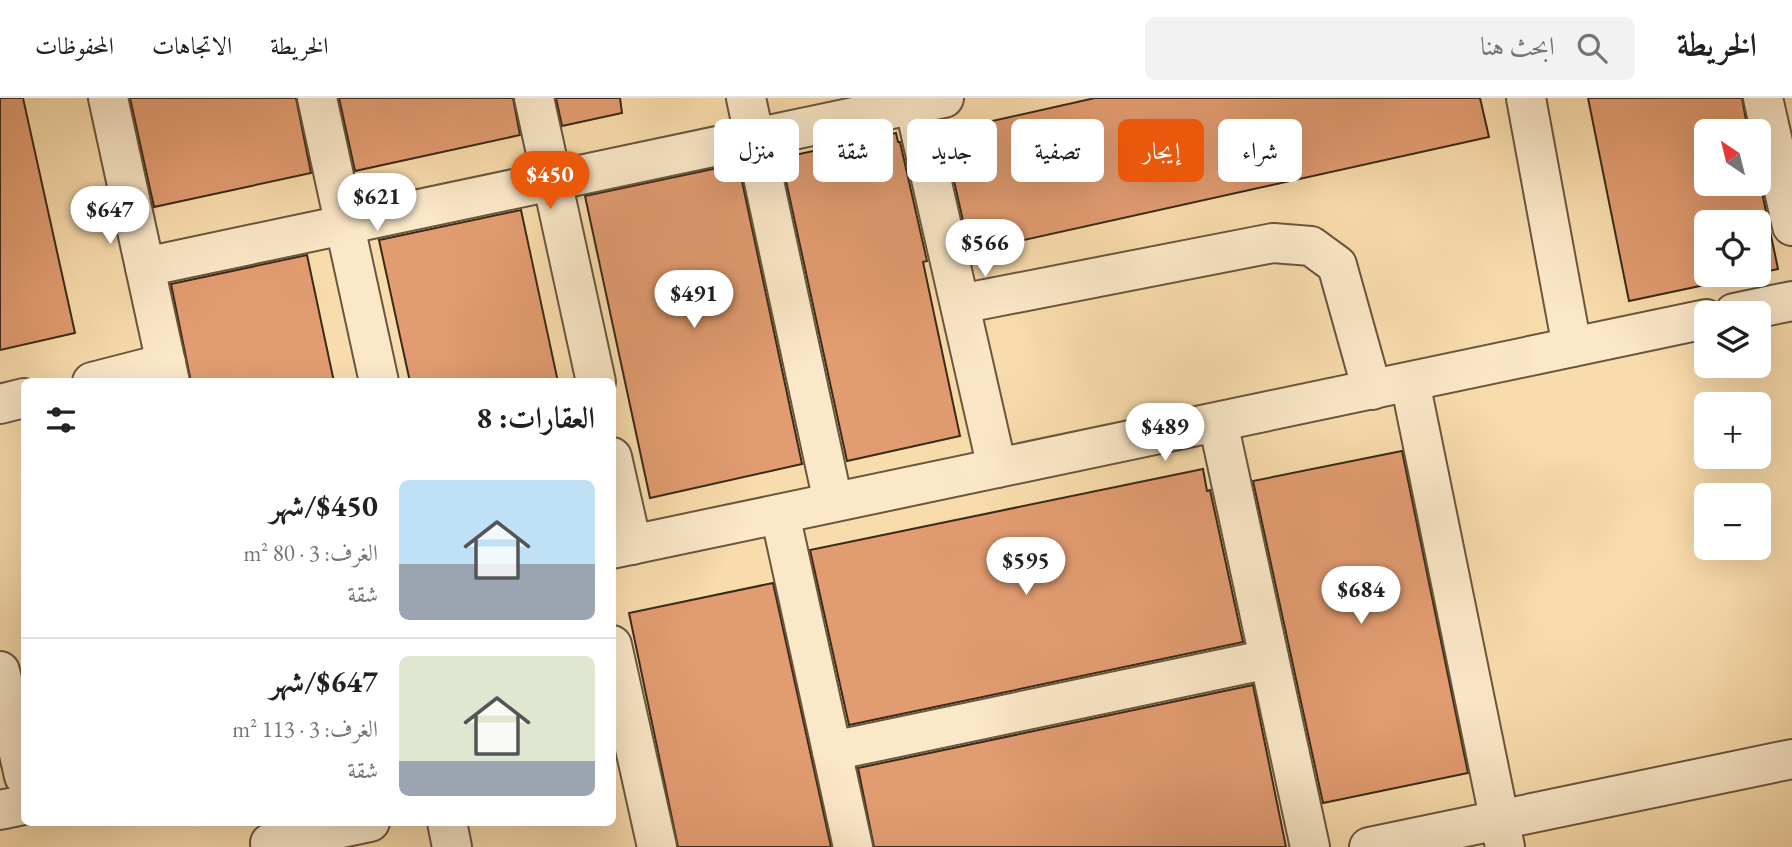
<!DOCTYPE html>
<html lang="ar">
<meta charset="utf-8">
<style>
body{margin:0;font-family:"EB Garamond",Amiri,serif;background:#f2f2f2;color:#202124;direction:rtl;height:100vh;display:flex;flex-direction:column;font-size:26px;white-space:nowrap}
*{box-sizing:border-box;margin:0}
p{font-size:23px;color:#757577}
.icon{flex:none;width:38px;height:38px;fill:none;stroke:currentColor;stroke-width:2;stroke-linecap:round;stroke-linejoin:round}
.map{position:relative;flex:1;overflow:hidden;direction:ltr}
.drawer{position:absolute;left:21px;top:280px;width:595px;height:448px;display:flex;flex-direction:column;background:#fff;border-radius:10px;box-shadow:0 7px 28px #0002;direction:rtl}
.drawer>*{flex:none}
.banner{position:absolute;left:637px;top:21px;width:665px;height:63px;direction:rtl;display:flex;gap:14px}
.needle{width:46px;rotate:325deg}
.tools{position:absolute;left:1694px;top:21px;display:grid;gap:14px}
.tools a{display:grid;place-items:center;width:77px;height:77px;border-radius:10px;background:#fff;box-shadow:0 7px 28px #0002;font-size:35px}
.price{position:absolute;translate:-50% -60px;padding:0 16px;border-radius:24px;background:#fff;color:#222;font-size:23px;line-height:46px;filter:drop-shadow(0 2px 4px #0008)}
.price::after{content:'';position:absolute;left:50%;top:42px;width:21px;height:16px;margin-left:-10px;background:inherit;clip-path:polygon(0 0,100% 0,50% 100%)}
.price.current{background:#ea580c;color:#fff}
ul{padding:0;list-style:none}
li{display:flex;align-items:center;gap:21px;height:175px;padding:0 21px}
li+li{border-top:2px solid #e0e0e0}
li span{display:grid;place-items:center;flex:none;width:196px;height:140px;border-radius:10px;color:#555}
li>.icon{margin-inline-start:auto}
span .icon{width:84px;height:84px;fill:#fffc;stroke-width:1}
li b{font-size:30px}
h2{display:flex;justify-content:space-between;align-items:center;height:84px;padding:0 21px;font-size:30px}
.tag{padding:0 24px;border-radius:10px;background:#fff;box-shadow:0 7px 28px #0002;font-size:24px;line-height:63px}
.tag.current{background:#ea580c;color:#fff}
header{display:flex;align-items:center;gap:42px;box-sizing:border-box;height:98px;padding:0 35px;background:#fff;border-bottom:2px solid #e0e0e0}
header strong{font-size:33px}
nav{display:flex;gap:38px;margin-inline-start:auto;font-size:24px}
.search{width:490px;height:63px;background:#f2f2f2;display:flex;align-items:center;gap:18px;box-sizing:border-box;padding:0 24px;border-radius:10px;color:#757577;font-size:26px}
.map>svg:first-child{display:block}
.building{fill:#e29c71;stroke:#3a2a1a;stroke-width:2}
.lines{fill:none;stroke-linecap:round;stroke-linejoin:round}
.minor-casing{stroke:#6a563e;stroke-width:42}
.minor{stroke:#fbe8c9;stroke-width:38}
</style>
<header>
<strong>الخريطة</strong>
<div class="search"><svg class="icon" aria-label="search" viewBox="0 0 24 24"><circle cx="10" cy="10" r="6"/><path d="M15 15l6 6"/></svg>ابحث هنا</div>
<nav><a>الخريطة</a><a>الاتجاهات</a><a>المحفوظات</a></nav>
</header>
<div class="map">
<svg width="1792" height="749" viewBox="0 0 1792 749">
<rect width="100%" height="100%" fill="#f9dcac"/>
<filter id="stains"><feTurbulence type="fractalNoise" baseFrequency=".00286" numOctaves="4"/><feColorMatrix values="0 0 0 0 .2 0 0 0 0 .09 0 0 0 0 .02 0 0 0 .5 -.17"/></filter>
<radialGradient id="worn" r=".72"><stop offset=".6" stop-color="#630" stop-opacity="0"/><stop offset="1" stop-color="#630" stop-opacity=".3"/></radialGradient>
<g class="building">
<polygon points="0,0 23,0 75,235 0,252"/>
<polygon points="130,0 296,0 311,75 154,109"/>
<polygon points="339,0 513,0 520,37 355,73"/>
<polygon points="556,0 620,0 622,15 562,28"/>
<polygon points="1095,0 1480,0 1489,39 970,154 943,34"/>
<polygon points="1588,0 1742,0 1748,33 1706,33 1706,86 1759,86 1759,80 1778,171 1759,175 1759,124 1706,124 1706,177 1752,177 1629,203"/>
<polygon points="896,35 898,44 900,44 927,163 923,164 960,338 847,363 781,60"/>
<polygon points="727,68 728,72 739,69 802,366 650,400 585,98"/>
<polygon points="521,112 558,284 410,284 379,142"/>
<polygon points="307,157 334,284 191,284 171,186"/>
<polygon points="1402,353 1468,675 1323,705 1253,383"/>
<polygon points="1203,371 1207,393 1210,392 1243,544 849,627 810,452"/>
<polygon points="773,485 831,749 678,749 629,515"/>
<polygon points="1253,587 1286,749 874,749 858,670"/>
</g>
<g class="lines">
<defs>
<g id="minor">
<polyline points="108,0 170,284"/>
<polyline points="317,0 379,284"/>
<polyline points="534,0 596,284"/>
<polyline points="746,0 833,404"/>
<polyline points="1526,0 1572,249"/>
<polyline points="1763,0 1792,128"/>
<polyline points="914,6 997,370"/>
<polyline points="145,169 944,0"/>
<polyline points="960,206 1273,145 1311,148 1337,167 1372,292"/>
<polyline points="1734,215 1792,203"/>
<polyline points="92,284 166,265"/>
<polyline points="1410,284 1505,749"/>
<polyline points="0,306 24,300"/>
<polyline points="1218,324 1310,749"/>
<polyline points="612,359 632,447"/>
<polyline points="780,416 853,749"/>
<polyline points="612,451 1706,221"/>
<polyline points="612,547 657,749"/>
<polyline points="0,573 24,678"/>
<polyline points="832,653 1269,561"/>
<polyline points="0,712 24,707"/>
<polyline points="447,724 452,749"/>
<polyline points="270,745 370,724"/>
<polyline points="1369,749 1792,661"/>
</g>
</defs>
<use href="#minor" class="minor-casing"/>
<use href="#minor" class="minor"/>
</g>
<rect width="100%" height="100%" filter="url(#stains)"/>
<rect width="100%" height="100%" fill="url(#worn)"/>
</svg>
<div class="tools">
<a><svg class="needle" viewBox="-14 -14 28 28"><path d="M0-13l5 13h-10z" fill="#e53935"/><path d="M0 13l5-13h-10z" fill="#757577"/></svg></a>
<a><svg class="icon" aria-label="locate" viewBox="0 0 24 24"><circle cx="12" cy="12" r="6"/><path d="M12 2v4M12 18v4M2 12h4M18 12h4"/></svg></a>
<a><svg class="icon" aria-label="layers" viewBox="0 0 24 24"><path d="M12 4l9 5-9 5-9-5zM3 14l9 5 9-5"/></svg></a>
<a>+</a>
<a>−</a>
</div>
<b class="price current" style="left:550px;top:113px">$450</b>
<b class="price" style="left:377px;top:135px">$621</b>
<b class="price" style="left:110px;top:148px">$647</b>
<b class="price" style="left:985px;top:181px">$566</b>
<b class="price" style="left:694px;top:232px">$491</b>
<b class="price" style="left:1165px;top:365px">$489</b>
<b class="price" style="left:1026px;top:499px">$595</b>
<b class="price" style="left:1361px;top:528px">$684</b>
<div class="banner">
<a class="tag">شراء</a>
<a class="tag current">إيجار</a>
<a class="tag">تصفية</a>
<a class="tag">جديد</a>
<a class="tag">شقة</a>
<a class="tag">منزل</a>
</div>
<section class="drawer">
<h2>العقارات: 8<svg class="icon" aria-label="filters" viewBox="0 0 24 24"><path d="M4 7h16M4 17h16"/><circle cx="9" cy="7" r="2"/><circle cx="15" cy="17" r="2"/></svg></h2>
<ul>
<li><span style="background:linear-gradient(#bfe0f5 60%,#9aa5b1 0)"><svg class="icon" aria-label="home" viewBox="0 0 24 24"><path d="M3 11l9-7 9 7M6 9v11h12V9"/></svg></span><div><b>$450/شهر</b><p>الغرف: 3 · 80 m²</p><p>شقة</p></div></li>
<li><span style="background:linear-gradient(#dfe7d0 75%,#9aa5b1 0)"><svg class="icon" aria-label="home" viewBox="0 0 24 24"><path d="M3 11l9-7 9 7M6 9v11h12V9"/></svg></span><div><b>$647/شهر</b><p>الغرف: 3 · 113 m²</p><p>شقة</p></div></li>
</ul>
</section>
</div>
